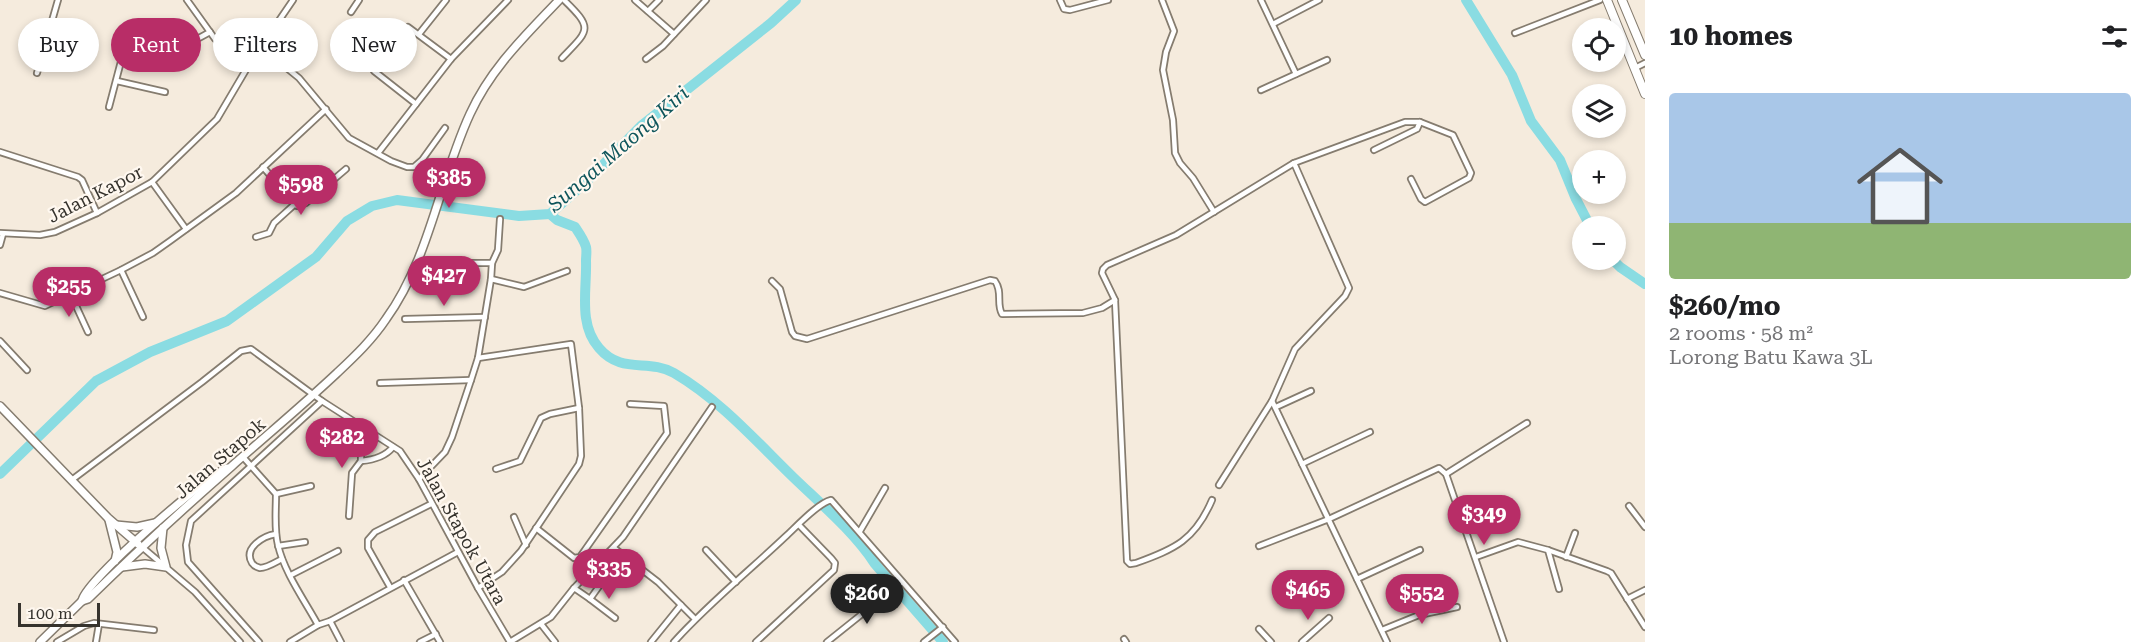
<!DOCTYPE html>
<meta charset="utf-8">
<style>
body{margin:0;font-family:"Roboto Serif",serif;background:#f2f2f2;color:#202124;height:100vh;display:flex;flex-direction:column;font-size:22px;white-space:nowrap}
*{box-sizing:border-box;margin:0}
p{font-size:20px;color:#757577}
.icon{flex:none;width:33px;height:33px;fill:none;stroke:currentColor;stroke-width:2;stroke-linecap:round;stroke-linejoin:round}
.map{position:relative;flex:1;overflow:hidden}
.sheet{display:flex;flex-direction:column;background:#fff;width:510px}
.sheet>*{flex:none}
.hud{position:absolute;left:18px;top:18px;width:570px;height:54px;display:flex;gap:12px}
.fabs{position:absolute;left:1572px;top:18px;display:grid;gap:12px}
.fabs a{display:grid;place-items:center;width:54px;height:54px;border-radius:50%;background:#fff;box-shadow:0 3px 9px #0003;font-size:30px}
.scale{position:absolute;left:18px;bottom:15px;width:82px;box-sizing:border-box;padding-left:6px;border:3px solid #36332d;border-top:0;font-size:16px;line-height:21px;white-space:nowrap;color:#36332d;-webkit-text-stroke:4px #fff8f0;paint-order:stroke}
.price{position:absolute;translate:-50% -51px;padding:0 14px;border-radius:21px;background:#b82d67;color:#fff;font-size:20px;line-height:39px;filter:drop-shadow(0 2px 3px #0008)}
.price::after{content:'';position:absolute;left:50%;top:36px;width:18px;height:14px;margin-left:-9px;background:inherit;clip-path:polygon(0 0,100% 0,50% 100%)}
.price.active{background:#222;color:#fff}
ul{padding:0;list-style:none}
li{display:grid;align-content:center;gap:12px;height:318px;padding:0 24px}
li+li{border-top:2px solid #e0e0e0}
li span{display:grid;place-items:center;height:186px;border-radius:6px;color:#555}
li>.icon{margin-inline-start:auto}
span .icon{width:108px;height:108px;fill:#fffc;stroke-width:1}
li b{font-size:26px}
h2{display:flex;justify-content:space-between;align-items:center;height:72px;padding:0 24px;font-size:26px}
.chip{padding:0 21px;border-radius:27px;background:#fff;box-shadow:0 3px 9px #0003;font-size:21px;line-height:54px}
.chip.active{background:#b82d67;color:#fff}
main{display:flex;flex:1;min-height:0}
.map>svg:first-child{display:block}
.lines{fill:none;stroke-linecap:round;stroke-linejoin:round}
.river{stroke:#8adce2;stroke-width:10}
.street-casing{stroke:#857c6f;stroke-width:8}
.secondary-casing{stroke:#857c6f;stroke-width:10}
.primary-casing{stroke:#857c6f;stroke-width:10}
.street{stroke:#fff;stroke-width:4.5}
.secondary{stroke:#fff;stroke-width:7}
.primary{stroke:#fff;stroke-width:8}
.labels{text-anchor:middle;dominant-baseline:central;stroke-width:4.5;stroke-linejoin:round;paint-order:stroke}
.street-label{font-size:18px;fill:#36332d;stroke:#fff8f0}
.water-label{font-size:20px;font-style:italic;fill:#0f565c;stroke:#fff8f0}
</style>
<main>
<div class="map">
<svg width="1645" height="642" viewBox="0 0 1645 642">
<rect width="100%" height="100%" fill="#f5ebdd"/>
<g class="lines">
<g class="river">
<polyline points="1466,0 1512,75 1531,121 1560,160 1576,199 1590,226"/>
<path d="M 550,214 L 557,220 L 575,227 C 579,233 584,240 586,247 C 587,251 586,256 586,261 C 587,290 578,324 599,348 C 622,375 648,358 674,373 C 720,400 756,441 794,478 C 821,504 855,533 875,564 L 943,642"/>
<polyline points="1613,260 1620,267 1645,284"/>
<polyline points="0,474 96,381 150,352 227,321 316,257 347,221 372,206 397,200 519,216 550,214 587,181 641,126 771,23 796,0"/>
</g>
<defs>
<g id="street">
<polyline points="187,0 215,39 250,63"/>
<polyline points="635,0 674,34"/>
<polyline points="1060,0 1064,9 1070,10 1108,0"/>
<polyline points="1162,0 1174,31 1166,52 1163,70 1173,120 1175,153 1180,163 1193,178 1214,212"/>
<polyline points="1261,0 1296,74"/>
<polyline points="648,11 659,0"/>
<polyline points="351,12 359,0"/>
<polyline points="1273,24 1319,0"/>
<polyline points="408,27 451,59"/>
<polyline points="1515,33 1600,0"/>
<polyline points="419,34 446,0"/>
<polyline points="261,47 299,78 349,138 391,161 407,167 414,167 422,160 445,128"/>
<path d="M 562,58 C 589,30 594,29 564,0"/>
<polyline points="646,59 663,46 706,0"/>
<polyline points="1635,68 1645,63"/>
<polyline points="374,71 416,104"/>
<polyline points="37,73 58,0"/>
<polyline points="117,81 165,92"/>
<polyline points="1261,90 1327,60"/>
<polyline points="109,107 130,27 133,25 199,38 210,32"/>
<polyline points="1374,150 1417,129 1420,122"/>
<polyline points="0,152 78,177 82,180 97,213"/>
<polyline points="378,153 451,59 508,0"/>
<polyline points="263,167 297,206 306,203 346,169"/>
<polyline points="152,182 186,229"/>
<polyline points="0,233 40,235 55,232 97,213 152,182 217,119 250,63 293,0"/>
<polyline points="256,237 269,233 274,223 295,204"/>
<polyline points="0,245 3,234"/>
<polyline points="437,263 492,263"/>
<polyline points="121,270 143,317"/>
<polyline points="491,279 524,287 567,271"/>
<path d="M 772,281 L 780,289 L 792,332 L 795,336 L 807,339 L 990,280 L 995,281 C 1003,292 996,304 1002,314 L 1083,313 L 1102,308 L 1115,300"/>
<polyline points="0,293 45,306 121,270 153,253 170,241 236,193 326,109"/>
<polyline points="71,295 88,332"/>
<polyline points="405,319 485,317"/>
<polyline points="0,341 27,370"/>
<polyline points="380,383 471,380"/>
<polyline points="1272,401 1387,642"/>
<polyline points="1276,407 1311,391"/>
<path d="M 243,457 L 276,494 C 276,511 274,529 278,545 C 284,572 305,601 318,625"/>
<path d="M 361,461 C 373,460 385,457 393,447"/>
<polyline points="1302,464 1370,432"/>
<polyline points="496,469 520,461 541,418 550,414 579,408"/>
<polyline points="1446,474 1527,423"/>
<polyline points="73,479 202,382 241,351 251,349 322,401 400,451 419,479 478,588 510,642 551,617 574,588 590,599 622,554"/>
<polyline points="419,479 445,452 452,437 471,380 478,358 491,279 492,263 498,250 500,219"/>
<polyline points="1219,485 1272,401 1295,349 1345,296 1349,288 1294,163"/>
<polyline points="276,494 311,486"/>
<path d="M 1212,500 C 1195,540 1175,549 1136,563 L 1130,564 L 1127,561 L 1115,300 L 1102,273 L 1103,269 L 1107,265 L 1176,235 L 1294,163 L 1405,122 L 1420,122 L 1453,135 L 1471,173 L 1469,178 L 1425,202 L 1421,199 L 1411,179"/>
<polyline points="1629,506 1645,527"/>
<polyline points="349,516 352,473 361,461 361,454 371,433"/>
<polyline points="514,517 526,545"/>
<polyline points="536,528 574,558 580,557 667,433 664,406 630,404"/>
<polyline points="860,531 885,488"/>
<path d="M 276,534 C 263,536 243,548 252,563 C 254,566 256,567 260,568 C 267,568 276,562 282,559"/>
<polyline points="278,546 305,542"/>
<polyline points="1259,546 1329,519 1439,468 1446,474 1504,642"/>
<polyline points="142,547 195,592 240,642"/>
<polyline points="614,548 658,582 695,619"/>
<polyline points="706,550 736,582"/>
<polyline points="1548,550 1559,589"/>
<polyline points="1476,557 1518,542 1548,550 1607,571 1611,573 1645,627"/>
<polyline points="1566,557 1575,533"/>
<polyline points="291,575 338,551"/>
<polyline points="1357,579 1420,550"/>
<polyline points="404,580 440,642"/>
<polyline points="390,587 368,548 368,540 375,532 431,504"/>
<polyline points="478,588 502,572 521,551 579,464 581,456 579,408 571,344 478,358"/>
<polyline points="574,588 623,537 712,407"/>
<polyline points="590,599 615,618"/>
<polyline points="1627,599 1645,590"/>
<polyline points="330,621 341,642"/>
<polyline points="541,624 555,642"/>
<polyline points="1259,629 1271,642"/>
<polyline points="1382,630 1419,615 1457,607"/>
<polyline points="1124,639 1126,642"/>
<polyline points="57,642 84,626 94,623 154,630"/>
<polyline points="96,642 99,624"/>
<polyline points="259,642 188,562 186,545 191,521 322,401"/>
<polyline points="290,642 318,625 330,621 458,552"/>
<polyline points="420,642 436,634"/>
<polyline points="651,642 681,605"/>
<path d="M 674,642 C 708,604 748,572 785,537 C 796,527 818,503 831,500 L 955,642"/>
<polyline points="756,642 834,570 835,563 831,558 799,525"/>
<polyline points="827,642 902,582"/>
<polyline points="924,642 943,627"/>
<polyline points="1302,642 1329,618"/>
</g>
<g id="secondary">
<polyline points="0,406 108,518 138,544"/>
<polyline points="109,520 117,552 115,561"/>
<polyline points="116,525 137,527 155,523"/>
<polyline points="122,567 145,564 166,567 161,548 163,528"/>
<path d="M 82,601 C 84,582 206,476 227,468"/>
<path d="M 40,642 L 82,601 L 88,599 C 135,553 183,509 232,466 C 267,435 303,405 337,373 C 355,356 372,340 386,319 C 430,258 439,181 470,114 C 491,68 525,36 559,0"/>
</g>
<g id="primary">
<polyline points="1607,0 1645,94"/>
<polyline points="1622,0 1645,55"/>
</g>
</defs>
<use href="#street" class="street-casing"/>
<use href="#secondary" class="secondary-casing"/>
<use href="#primary" class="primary-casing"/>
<use href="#street" class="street"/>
<use href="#secondary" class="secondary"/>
<use href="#primary" class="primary"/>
</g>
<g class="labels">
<g class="street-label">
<text transform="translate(95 194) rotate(-27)">Jalan Kapor</text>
<text transform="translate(220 458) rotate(-41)">Jalan Stapok</text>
<text transform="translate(462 531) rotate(61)">Jalan Stapok Utara</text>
</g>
<g class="water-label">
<text transform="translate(618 149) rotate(-41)">Sungai Maong Kiri</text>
</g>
</g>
</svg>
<div class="fabs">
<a><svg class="icon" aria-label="locate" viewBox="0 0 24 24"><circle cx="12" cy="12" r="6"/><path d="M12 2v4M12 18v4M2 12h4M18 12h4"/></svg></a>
<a><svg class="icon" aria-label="layers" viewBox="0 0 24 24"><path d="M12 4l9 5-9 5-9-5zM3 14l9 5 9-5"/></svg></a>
<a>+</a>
<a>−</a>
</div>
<div class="scale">100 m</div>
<b class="price" style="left:449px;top:209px">$385</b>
<b class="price" style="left:301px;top:216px">$598</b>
<b class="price" style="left:444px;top:307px">$427</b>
<b class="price" style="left:69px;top:318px">$255</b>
<b class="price" style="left:342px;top:469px">$282</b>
<b class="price" style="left:1484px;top:546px">$349</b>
<b class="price" style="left:609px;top:600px">$335</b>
<b class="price" style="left:1308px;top:621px">$465</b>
<b class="price active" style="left:867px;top:625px">$260</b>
<b class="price" style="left:1422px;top:625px">$552</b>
<div class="hud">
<a class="chip">Buy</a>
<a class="chip active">Rent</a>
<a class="chip">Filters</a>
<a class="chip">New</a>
</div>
</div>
<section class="sheet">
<h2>10 homes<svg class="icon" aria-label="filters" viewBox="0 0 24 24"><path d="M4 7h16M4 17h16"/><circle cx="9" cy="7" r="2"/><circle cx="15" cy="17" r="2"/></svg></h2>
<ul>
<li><span style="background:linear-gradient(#a9c7e8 70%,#8fb573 0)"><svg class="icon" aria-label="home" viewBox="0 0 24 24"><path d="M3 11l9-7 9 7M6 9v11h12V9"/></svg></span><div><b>$260/mo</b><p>2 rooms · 58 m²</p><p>Lorong Batu Kawa 3L</p></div></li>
</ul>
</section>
</main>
